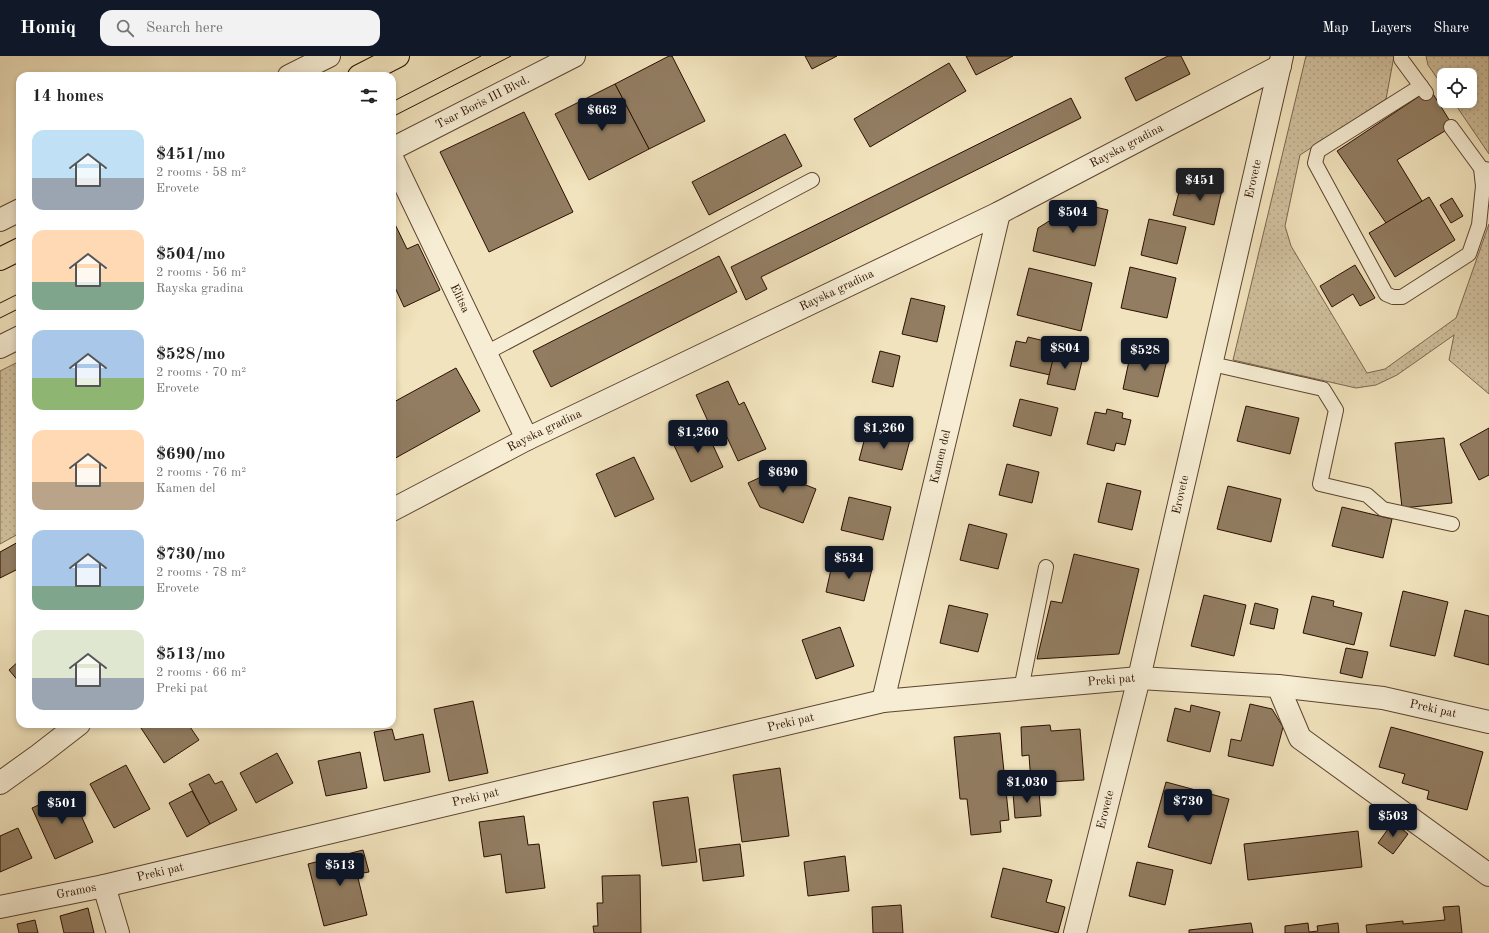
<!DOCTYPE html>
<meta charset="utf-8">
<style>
body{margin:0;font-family:"Old Standard TT",serif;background:#f2f2f2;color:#222;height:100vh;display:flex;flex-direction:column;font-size:15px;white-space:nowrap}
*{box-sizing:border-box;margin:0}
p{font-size:13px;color:#767676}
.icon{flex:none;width:22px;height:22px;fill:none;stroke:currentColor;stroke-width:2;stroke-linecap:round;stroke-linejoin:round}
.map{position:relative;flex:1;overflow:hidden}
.drawer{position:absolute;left:16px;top:16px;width:380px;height:656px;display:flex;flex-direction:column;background:#fff;border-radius:12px;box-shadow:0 2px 6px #0003}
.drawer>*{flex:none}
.controls{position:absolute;left:1437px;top:12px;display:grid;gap:8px}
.controls a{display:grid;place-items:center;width:40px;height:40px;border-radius:8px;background:#fff;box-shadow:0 2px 6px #0003;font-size:20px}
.price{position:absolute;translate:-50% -34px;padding:0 9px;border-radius:4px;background:#111827;color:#fff;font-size:13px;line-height:26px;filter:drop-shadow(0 1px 2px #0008)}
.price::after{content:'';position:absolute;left:50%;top:24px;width:12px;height:9px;margin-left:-6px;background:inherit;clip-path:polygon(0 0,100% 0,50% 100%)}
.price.active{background:#222;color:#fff}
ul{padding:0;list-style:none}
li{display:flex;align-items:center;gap:12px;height:100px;padding:0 16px}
li span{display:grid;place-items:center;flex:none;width:112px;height:80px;border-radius:12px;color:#555}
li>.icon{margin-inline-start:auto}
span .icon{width:48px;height:48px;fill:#fffc;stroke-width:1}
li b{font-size:17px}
h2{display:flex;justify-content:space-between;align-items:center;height:48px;padding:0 16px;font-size:17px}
header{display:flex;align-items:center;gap:24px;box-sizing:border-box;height:56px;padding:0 20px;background:#111827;color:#fff}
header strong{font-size:19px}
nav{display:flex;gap:22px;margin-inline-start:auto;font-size:14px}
.search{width:280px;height:36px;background:#f2f2f2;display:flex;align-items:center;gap:10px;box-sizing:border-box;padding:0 14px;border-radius:12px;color:#767676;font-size:15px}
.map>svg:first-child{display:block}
.grass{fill:url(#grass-dots);stroke:#7d674e}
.building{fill:#927d62;stroke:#2b0f00}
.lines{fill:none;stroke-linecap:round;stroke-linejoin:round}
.lane-casing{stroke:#5c442f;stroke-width:16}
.street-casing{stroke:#5c442f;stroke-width:24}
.primary-casing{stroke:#2b0f00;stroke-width:24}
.lane{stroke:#f6edd4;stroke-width:14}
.street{stroke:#f6edd4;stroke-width:22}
.primary{stroke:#f1e3bd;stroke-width:22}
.tram{stroke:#2b0f00;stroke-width:1}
.labels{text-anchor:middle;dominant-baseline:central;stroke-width:3;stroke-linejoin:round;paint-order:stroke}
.street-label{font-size:12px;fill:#2b0f00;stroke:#f6edd4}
</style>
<header>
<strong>Homiq</strong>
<div class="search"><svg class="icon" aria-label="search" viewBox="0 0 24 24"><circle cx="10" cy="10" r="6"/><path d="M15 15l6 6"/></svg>Search here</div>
<nav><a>Map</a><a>Layers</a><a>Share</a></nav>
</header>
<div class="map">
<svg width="1489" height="877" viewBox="0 0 1489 877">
<defs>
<pattern id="grass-dots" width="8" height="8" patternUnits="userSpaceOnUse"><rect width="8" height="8" fill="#cfbf9d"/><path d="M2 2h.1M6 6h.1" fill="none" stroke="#b2a385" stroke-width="1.8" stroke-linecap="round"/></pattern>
</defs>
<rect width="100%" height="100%" fill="#f1e3bd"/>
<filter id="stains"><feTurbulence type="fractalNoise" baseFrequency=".005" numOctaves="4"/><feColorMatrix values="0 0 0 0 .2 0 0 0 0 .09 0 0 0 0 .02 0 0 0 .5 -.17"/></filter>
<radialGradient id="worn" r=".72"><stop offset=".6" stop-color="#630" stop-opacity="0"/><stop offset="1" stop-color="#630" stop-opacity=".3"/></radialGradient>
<g class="grass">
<polygon points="1306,0 1394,0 1386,43 1300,99 1285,170 1291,190 1367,317 1385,313 1456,262 1489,168 1489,338 1449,304 1454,279 1397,319 1376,329 1356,332 1233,304"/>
<polygon points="1426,0 1489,0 1489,98 1453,45 1470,45 1470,19 1444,19 1444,32 1428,9"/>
<polygon points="20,305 20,477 0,488 0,315"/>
</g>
<g class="building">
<polygon points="669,0 672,0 705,65 649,93 615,28"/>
<polygon points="805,0 837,0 812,13"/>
<polygon points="966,0 1013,0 976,19"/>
<polygon points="1168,0 1181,0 1190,18 1136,45 1125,22"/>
<polygon points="949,7 966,35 870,91 854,63"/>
<polygon points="615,28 649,93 589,124 555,58"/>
<polygon points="1430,33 1453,70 1397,104 1422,145 1386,167 1337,95"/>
<polygon points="1071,42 1081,62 761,221 767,233 746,244 731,211"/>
<polygon points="524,56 573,156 489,196 440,96"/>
<polygon points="785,78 802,110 709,159 692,126"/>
<polygon points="1193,123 1223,130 1214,169 1173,159 1179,136 1190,138"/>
<polygon points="1429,141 1455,184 1395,221 1369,177"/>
<polygon points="1452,142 1463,160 1451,167 1440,149"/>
<polygon points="1078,147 1108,154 1095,210 1033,195 1038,172"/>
<polygon points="392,162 407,193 418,188 440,234 404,251 392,225"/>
<polygon points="1149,163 1186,171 1177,208 1141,199"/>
<polygon points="719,200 737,236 551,331 533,295"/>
<polygon points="1355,209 1375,242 1360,250 1353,238 1332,251 1320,230"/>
<polygon points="1130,211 1176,222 1167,262 1121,252"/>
<polygon points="1029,212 1092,227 1081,275 1017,259"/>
<polygon points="911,242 945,250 937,286 902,278"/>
<polygon points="1028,281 1057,288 1050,319 1010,310 1016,285 1026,287"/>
<polygon points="1132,291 1168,300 1158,341 1123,333"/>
<polygon points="880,295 900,300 893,331 872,326"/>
<polygon points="1055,295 1083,301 1075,334 1047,328"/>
<polygon points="456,312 480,355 392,404 392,347"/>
<polygon points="728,325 739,349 744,346 766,393 738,405 726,379 716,383 696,339"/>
<polygon points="1020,343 1058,352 1051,380 1013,370"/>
<polygon points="1246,350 1299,362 1290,398 1237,385"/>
<polygon points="1107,353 1123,357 1122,362 1131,364 1125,389 1116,387 1114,395 1087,388 1095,356 1106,358"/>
<polygon points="704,370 723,411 691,426 672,385"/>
<polygon points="1489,372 1489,419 1479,424 1460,388"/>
<polygon points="867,374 910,384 902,414 859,404"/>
<polygon points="1444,382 1452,447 1402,452 1395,387"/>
<polygon points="634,401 654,443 615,461 596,418"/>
<polygon points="789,408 798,426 816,433 803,467 760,451 748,427"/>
<polygon points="1007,408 1039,416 1032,447 999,439"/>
<polygon points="1107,427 1141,435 1132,474 1098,466"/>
<polygon points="1228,430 1281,443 1271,486 1217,473"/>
<polygon points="849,441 891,451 883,484 841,474"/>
<polygon points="1342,451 1392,463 1383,502 1332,490"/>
<polygon points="969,468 1007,478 998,513 960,504"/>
<polygon points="20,485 20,512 0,522 0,496"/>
<polygon points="1074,498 1139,513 1119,598 1037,603 1051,545 1062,547"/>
<polygon points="833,504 872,513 864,545 826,536"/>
<polygon points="1403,535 1448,546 1435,600 1390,590"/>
<polygon points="1204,539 1246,549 1234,600 1191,590"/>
<polygon points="1312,540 1334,545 1333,550 1362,557 1354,589 1303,577"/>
<polygon points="1255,547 1278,553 1274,573 1250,568"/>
<polygon points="949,549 988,558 978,596 940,587"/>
<polygon points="1465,554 1489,560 1489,609 1454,600"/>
<polygon points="840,571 854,610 816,623 802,584"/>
<polygon points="1346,592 1368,596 1362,622 1340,617"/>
<polygon points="20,604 20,627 9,614"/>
<polygon points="473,645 488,717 449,725 434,653"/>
<polygon points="1250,648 1272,653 1283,671 1273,710 1228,700 1231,683 1241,685"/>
<polygon points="1191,649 1220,656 1210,696 1167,685 1175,652 1190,656"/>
<polygon points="140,668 188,668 199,684 164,707 139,669"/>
<polygon points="1050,669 1051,675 1080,673 1084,724 1031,727 1029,699 1022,700 1021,671"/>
<polygon points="1391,671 1483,696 1467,754 1427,743 1429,735 1402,727 1405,718 1379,711"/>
<polygon points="392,673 395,684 423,678 430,716 384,725 374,676"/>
<polygon points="1000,677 1009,764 1000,765 1001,776 971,779 967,743 960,743 954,681"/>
<polygon points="360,696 367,732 326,740 318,705"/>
<polygon points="277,697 293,727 256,747 240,717"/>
<polygon points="126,709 150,753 114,772 90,728"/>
<polygon points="780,712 789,780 742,786 733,719"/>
<polygon points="209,718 215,728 222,725 237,754 210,768 189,728"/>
<polygon points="1166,726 1229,743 1211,808 1148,791"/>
<polygon points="70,735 93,786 55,803 32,752"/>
<polygon points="192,735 210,768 187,781 169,747"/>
<polygon points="1039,735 1041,760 1015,762 1013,737"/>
<polygon points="688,741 697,806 662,810 653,746"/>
<polygon points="524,760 528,789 539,788 545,832 506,837 501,798 484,801 479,766"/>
<polygon points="1393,766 1408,778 1393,798 1378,787"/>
<polygon points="18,772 32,802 0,816 0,780"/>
<polygon points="1358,775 1362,811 1248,824 1244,788"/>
<polygon points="740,788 744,820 703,825 699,793"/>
<polygon points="363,794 369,816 357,818 367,859 324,870 308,808"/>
<polygon points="845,800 849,835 808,840 804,806"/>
<polygon points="1137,806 1173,814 1165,849 1129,840"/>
<polygon points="1003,812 1052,824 1046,846 1065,851 1058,877 991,861"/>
<polygon points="640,819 641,877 594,877 593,870 598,870 597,847 603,847 602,820"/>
<polygon points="901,849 903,877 873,877 872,851"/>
<polygon points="1459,850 1462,877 1367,877 1366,869 1403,865 1403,868 1445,864 1443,851"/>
<polygon points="88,852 94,877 64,877 60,860"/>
<polygon points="35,864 38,877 19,877 17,868"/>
<polygon points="1251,867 1253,877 1189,877 1189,874"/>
<polygon points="1308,867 1309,876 1318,875 1317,870 1338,867 1339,877 1285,877 1285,870"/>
</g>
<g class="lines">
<defs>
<g id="lane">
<polyline points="1401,0 1401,3 1426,37"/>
<polyline points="1421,30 1318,95 1315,107 1386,238 1393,241 1402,241 1469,198 1479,169 1483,130 1481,112"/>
<polyline points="1451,71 1481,112 1489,114"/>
<polyline points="486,297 812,124"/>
<polyline points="1212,308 1323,333 1336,354 1320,428 1367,439 1383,453 1452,468"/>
<polyline points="1021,633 1046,511"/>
</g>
<g id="street">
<polyline points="289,20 329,0"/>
<path id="s1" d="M 392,93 L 574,0"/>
<path id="s2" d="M 392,102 L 527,383"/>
<polyline points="0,164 20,154"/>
<polyline points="0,291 20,281"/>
<path id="s3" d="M 392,454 L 527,383 L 999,157 L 1280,10"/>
<polyline points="1278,630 1300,682 1489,819"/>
<path id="s4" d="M 883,645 L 999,157"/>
<polyline points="0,727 39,699 79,668"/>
<polyline points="104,830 118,877"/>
<path id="s5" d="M 0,851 L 104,830 L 883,645 L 1139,622 L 1278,630 L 1383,642 L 1489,666"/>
<path id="s6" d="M 1075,877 L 1139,622 L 1282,0"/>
</g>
<g id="primary">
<polyline points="359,20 398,0"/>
<polyline points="0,203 20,193"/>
</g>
</defs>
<use href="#lane" class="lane-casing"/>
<use href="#street" class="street-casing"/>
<use href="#primary" class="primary-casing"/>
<use href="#lane" class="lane"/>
<use href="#street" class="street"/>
<use href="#primary" class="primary"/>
<g class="tram">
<polyline points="392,46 481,0"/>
<polyline points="392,61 511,0"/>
<polyline points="0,247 20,237"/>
<polyline points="0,262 20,252"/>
</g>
</g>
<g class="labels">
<g class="street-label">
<text stroke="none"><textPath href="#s1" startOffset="102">Tsar Boris III Blvd.</textPath></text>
<text stroke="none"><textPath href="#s3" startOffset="820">Rayska gradina</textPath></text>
<text stroke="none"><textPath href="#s6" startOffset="775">Erovete</textPath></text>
<text stroke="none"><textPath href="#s3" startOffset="496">Rayska gradina</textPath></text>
<text stroke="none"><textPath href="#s2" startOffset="156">Elitsa</textPath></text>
<text stroke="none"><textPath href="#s3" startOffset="172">Rayska gradina</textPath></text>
<text stroke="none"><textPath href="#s4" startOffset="251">Kamen del</textPath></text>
<text stroke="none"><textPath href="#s6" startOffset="451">Erovete</textPath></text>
<text stroke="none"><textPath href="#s5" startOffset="1136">Preki pat</textPath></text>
<text stroke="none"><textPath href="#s5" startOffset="1460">Preki pat</textPath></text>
<text stroke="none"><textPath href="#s5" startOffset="812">Preki pat</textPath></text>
<text stroke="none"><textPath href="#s5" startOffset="488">Preki pat</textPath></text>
<text stroke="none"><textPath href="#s6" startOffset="127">Erovete</textPath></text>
<text stroke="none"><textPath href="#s5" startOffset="164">Preki pat</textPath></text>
<text stroke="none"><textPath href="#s5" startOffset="78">Gramos</textPath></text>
</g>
</g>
<rect width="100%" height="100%" filter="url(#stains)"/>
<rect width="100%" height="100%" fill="url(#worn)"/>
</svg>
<div class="controls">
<a><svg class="icon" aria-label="locate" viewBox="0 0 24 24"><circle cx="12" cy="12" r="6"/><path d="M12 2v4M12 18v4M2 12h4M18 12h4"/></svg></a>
</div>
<b class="price" style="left:602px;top:76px">$662</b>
<b class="price active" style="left:1200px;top:146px">$451</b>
<b class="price" style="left:1073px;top:178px">$504</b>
<b class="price" style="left:1065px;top:314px">$804</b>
<b class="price" style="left:1145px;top:316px">$528</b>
<b class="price" style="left:884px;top:394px">$1,260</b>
<b class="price" style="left:698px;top:398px">$1,260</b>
<b class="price" style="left:783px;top:438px">$690</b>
<b class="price" style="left:849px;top:524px">$534</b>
<b class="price" style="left:1027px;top:748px">$1,030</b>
<b class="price" style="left:1188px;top:767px">$730</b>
<b class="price" style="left:62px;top:769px">$501</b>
<b class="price" style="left:1393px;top:782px">$503</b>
<b class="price" style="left:340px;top:831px">$513</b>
<section class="drawer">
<h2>14 homes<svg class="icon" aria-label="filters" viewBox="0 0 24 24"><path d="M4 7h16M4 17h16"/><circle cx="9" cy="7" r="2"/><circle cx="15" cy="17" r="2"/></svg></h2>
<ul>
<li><span style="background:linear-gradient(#bfe0f5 60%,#9aa5b1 0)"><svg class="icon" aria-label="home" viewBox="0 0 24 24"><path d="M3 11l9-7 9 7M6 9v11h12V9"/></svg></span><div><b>$451/mo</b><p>2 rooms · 58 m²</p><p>Erovete</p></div></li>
<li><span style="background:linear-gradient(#ffd9b3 65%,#7fa58c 0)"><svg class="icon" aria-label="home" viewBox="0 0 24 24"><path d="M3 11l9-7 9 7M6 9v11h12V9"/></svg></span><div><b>$504/mo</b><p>2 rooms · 56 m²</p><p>Rayska gradina</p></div></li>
<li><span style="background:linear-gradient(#a9c7e8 60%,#8fb573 0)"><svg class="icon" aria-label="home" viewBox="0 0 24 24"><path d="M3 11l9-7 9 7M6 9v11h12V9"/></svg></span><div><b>$528/mo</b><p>2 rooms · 70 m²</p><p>Erovete</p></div></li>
<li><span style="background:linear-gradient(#ffd9b3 65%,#b9a48a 0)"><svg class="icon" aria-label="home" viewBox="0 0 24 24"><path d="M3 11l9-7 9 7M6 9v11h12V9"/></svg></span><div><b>$690/mo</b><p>2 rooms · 76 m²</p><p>Kamen del</p></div></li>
<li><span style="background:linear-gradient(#a9c7e8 70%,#7fa58c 0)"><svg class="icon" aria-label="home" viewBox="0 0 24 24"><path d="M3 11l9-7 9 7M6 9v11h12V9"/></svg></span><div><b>$730/mo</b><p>2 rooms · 78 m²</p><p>Erovete</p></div></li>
<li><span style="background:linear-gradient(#dfe7d0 60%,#9aa5b1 0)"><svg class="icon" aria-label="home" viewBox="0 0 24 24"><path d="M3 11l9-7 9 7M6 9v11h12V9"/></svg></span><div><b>$513/mo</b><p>2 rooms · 66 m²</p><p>Preki pat</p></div></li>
</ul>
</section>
</div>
